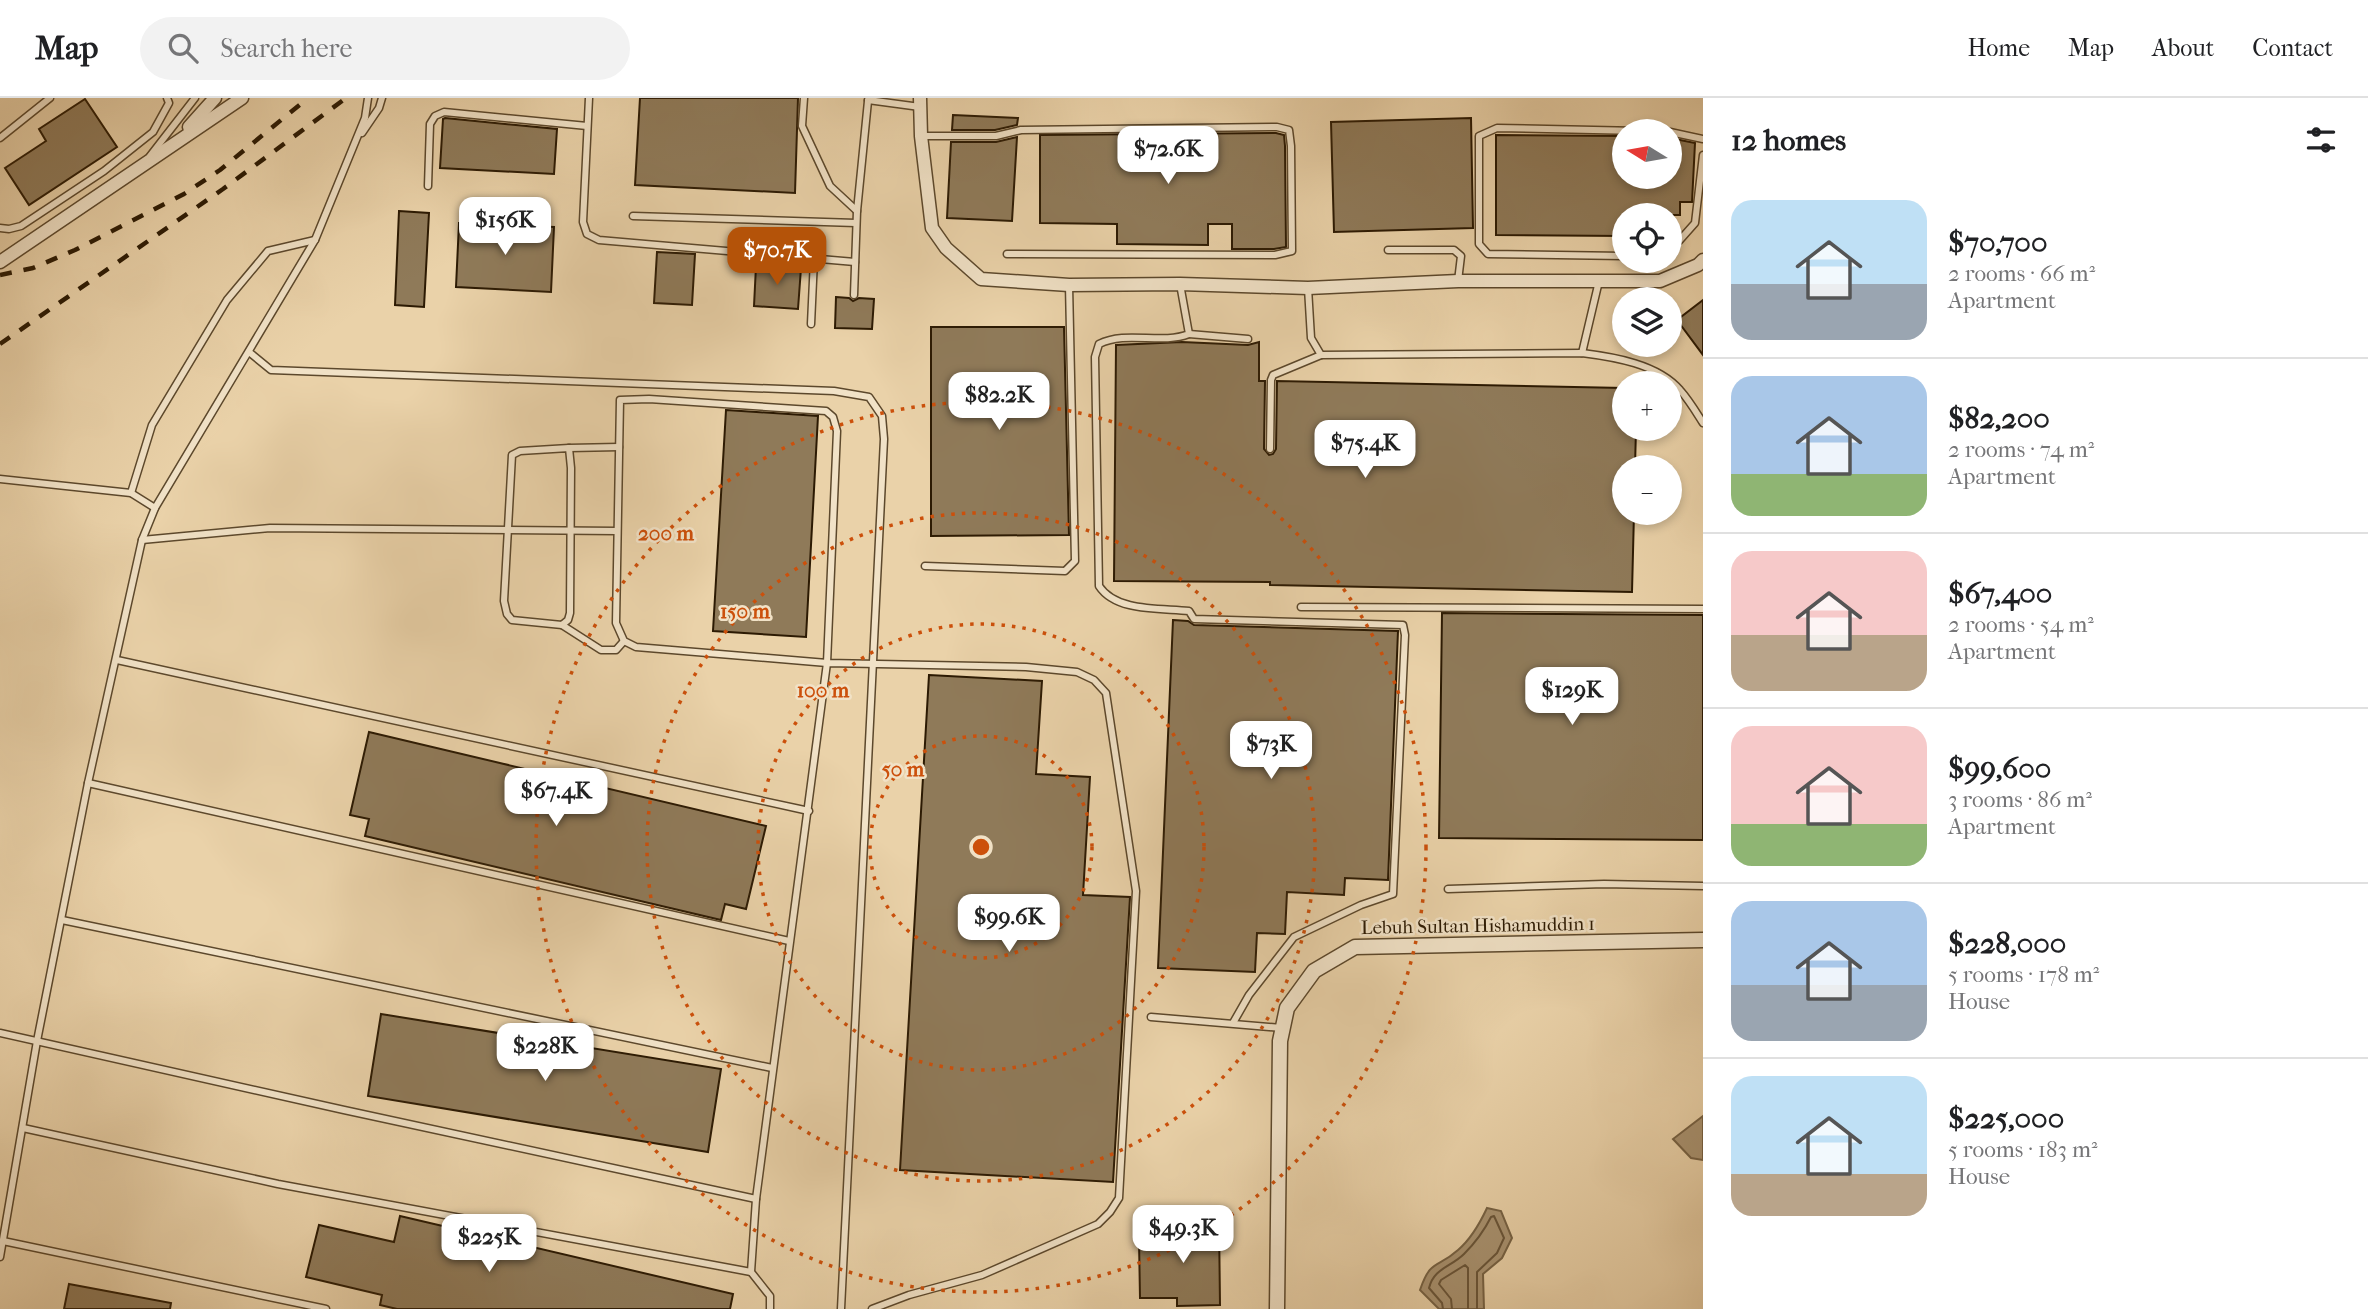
<!DOCTYPE html>
<meta charset="utf-8">
<style>
body{margin:0;font-family:"IM FELL French Canon",serif;background:#f2f2f2;color:#202124;height:100vh;display:flex;flex-direction:column;font-size:26px;white-space:nowrap}
*{box-sizing:border-box;margin:0}
p{font-size:23px;color:#757577}
.icon{flex:none;width:38px;height:38px;fill:none;stroke:currentColor;stroke-width:2;stroke-linecap:round;stroke-linejoin:round}
.map{position:relative;flex:1;overflow:hidden}
.drawer{display:flex;flex-direction:column;background:#fff;width:665px}
.drawer>*{flex:none}
.needle{width:46px;rotate:281deg}
.controls{position:absolute;left:1612px;top:21px;display:grid;gap:14px}
.controls a{display:grid;place-items:center;width:70px;height:70px;border-radius:50%;background:#fff;box-shadow:0 4px 10px #0003;font-size:35px}
.price{position:absolute;translate:-50% -60px;padding:0 16px;border-radius:14px;background:#fff;color:#222;font-size:23px;line-height:46px;filter:drop-shadow(0 2px 4px #0008)}
.price::after{content:'';position:absolute;left:50%;top:42px;width:21px;height:16px;margin-left:-10px;background:inherit;clip-path:polygon(0 0,100% 0,50% 100%)}
.price.current{background:#b45309;color:#fff}
ul{padding:0;list-style:none}
li{display:flex;align-items:center;gap:21px;height:175px;padding:0 28px}
li+li{border-top:2px solid #e0e0e0}
li span{display:grid;place-items:center;flex:none;width:196px;height:140px;border-radius:21px;color:#555}
li>.icon{margin-inline-start:auto}
span .icon{width:84px;height:84px;fill:#fffc;stroke-width:1}
li b{font-size:30px}
h2{display:flex;justify-content:space-between;align-items:center;height:84px;padding:0 28px;font-size:30px}
header{display:flex;align-items:center;gap:42px;box-sizing:border-box;height:98px;padding:0 35px;background:#fff;border-bottom:2px solid #e0e0e0}
header strong{font-size:33px}
nav{display:flex;gap:38px;margin-inline-start:auto;font-size:24px}
.search{width:490px;height:63px;background:#f2f2f2;display:flex;align-items:center;gap:18px;box-sizing:border-box;padding:0 24px;border-radius:38px;color:#757577;font-size:26px}
main{display:flex;flex:1;min-height:0}
.map>svg:first-child{display:block}
.water{fill:#a99371;stroke:#776345;stroke-width:2}
.lines{fill:none;stroke-linecap:round;stroke-linejoin:round}
.shore{stroke:#6a563a;stroke-width:2}
.building{fill:#8f7a59;stroke:#2c1a03;stroke-width:2}
.service-casing{stroke:#5c482c;stroke-width:9}
.minor-casing{stroke:#5c482c;stroke-width:15}
.tertiary-casing{stroke:#5c482c;stroke-width:17}
.service{stroke:#f1e2c7;stroke-width:6}
.minor{stroke:#f1e2c7;stroke-width:12}
.tertiary{stroke:#f1e2c7;stroke-width:14}
.rail{stroke:#2c1a03;stroke-width:4.5;stroke-dasharray:12 12;stroke-linecap:butt}
.ring{fill:none;stroke:#cc500b;stroke-width:3.5;stroke-dasharray:3.5 7}
.labels{text-anchor:middle;dominant-baseline:central;stroke-width:5;stroke-linejoin:round;paint-order:stroke}
.street-label{font-size:19px;fill:#2c1a03;stroke:#f1e2c7}
.centre{fill:#cc500b;stroke:#f1e2c7;stroke-width:3.5}
.ring-label{font-size:21px;text-anchor:middle;font-weight:bold;fill:#cc500b;stroke:#f1e2c7;stroke-width:5;stroke-linejoin:round;paint-order:stroke}
</style>
<header>
<strong>Map</strong>
<div class="search"><svg class="icon" aria-label="search" viewBox="0 0 24 24"><circle cx="10" cy="10" r="6"/><path d="M15 15l6 6"/></svg>Search here</div>
<nav><a>Home</a><a>Map</a><a>About</a><a>Contact</a></nav>
</header>
<main>
<div class="map">
<svg width="1703" height="1211" viewBox="0 0 1703 1211">
<rect width="100%" height="100%" fill="#ead2a9"/>
<filter id="stains"><feTurbulence type="fractalNoise" baseFrequency=".00286" numOctaves="4"/><feColorMatrix values="0 0 0 0 .2 0 0 0 0 .09 0 0 0 0 .02 0 0 0 .5 -.17"/></filter>
<radialGradient id="worn" r=".72"><stop offset=".6" stop-color="#630" stop-opacity="0"/><stop offset="1" stop-color="#630" stop-opacity=".3"/></radialGradient>
<g class="water">
<polygon points="1703,1018 1703,1062 1691,1060 1673,1041"/>
<path d="M 1487,1110 L 1501,1113 L 1512,1140 L 1502,1160 L 1483,1176 L 1484,1211 L 1439,1211 L 1420,1192 C 1431,1160 1437,1171 1458,1152 C 1471,1141 1480,1125 1487,1110 Z"/>
</g>
<g class="lines">
<g class="shore">
<path d="M 1443,1211 L 1442,1205 L 1429,1190 C 1434,1170 1451,1169 1464,1156 C 1475,1145 1484,1133 1491,1119 L 1494,1118 L 1504,1140 L 1497,1155 L 1477,1174 L 1477,1211"/>
<polyline points="1452,1211 1451,1201 1439,1186 1441,1182 1465,1167 1468,1170 1468,1211"/>
</g>
</g>
<g class="building">
<polygon points="640,0 798,0 795,95 635,87"/>
<polygon points="85,1 117,49 29,107 5,70 46,43 39,31"/>
<polygon points="953,17 1018,20 1017,27 995,32 952,32"/>
<polygon points="445,20 557,31 554,76 440,70 443,21"/>
<polygon points="1471,20 1473,130 1334,134 1331,24"/>
<polygon points="1276,35 1284,37 1285,48 1286,149 1274,151 1232,151 1232,126 1208,126 1208,147 1117,146 1117,126 1040,125 1040,37"/>
<polygon points="1496,37 1624,38 1624,79 1670,79 1670,40 1695,45 1692,104 1680,104 1680,117 1624,117 1624,138 1496,137"/>
<polygon points="1017,39 1012,123 947,120 951,44 996,44"/>
<polygon points="399,113 429,115 424,209 395,207"/>
<polygon points="459,125 554,129 551,194 456,189"/>
<polygon points="657,154 695,156 692,207 654,205"/>
<polygon points="756,168 801,170 798,211 754,208"/>
<polygon points="836,199 849,200 853,203 859,200 874,201 872,231 835,230"/>
<polygon points="1703,202 1703,257 1677,222"/>
<polygon points="931,229 1064,229 1069,437 931,438"/>
<polygon points="1182,244 1248,247 1259,244 1259,283 1265,283 1264,351 1269,357 1273,356 1276,351 1277,283 1624,290 1624,331 1636,331 1635,369 1624,369 1624,415 1634,415 1632,494 1270,487 1270,484 1114,483 1116,247"/>
<polygon points="726,312 818,318 806,539 713,533"/>
<polygon points="1442,515 1703,517 1703,742 1439,740"/>
<polygon points="1173,522 1188,523 1194,527 1398,533 1388,782 1345,780 1344,797 1287,794 1285,836 1257,835 1255,874 1158,870"/>
<polygon points="929,577 1042,583 1036,676 1090,679 1083,797 1130,799 1113,1084 900,1072"/>
<polygon points="369,634 766,728 746,811 725,806 721,822 365,738 369,721 350,717"/>
<polygon points="381,916 721,971 708,1054 368,998"/>
<polygon points="400,1118 733,1196 730,1211 397,1211 380,1207 382,1197 306,1179 319,1127 394,1144"/>
<polygon points="1176,1122 1219,1122 1220,1207 1177,1208 1177,1200 1140,1200 1139,1142 1176,1141"/>
<polygon points="69,1186 171,1205 170,1211 64,1211"/>
</g>
<g class="lines">
<defs>
<g id="service">
<polyline points="589,0 583,124 587,136 599,142 855,164"/>
<polyline points="804,0 802,28 830,88 857,113"/>
<polyline points="868,2 920,9"/>
<polyline points="1670,34 1703,41"/>
<polyline points="362,35 379,10 382,0"/>
<polyline points="921,38 996,38 1021,32 1277,29 1289,32 1291,48 1292,153 1275,157 1007,156"/>
<polyline points="0,40 50,0"/>
<polyline points="150,58 195,0"/>
<polyline points="428,88 430,26 435,18 444,14 587,28"/>
<polyline points="633,118 856,125"/>
<polyline points="0,130 9,131 21,128 104,73 153,34 169,5 167,0"/>
<polyline points="1670,147 1679,143 1695,125 1703,57"/>
<polyline points="1388,152 1454,152 1461,158 1458,183"/>
<polyline points="1624,158 1488,156 1479,146 1479,38 1497,30 1640,33"/>
<path d="M 1180,186 L 1189,236 C 1160,247 1127,232 1099,246 L 1095,259 L 1099,488 C 1116,514 1160,510 1189,513 L 1194,521 L 1403,527 L 1405,537 L 1393,796 L 1361,807 L 1294,839 L 1249,897 L 1233,925"/>
<path d="M 1308,190 L 1311,240 L 1321,257 L 1582,255 C 1614,259 1658,266 1680,292 C 1689,302 1696,314 1703,325"/>
<polyline points="854,197 857,113 868,3"/>
<polyline points="811,226 814,161"/>
<polyline points="1189,236 1248,241"/>
<polyline points="249,254 271,272 834,293 869,299 882,318 884,341 841,1211"/>
<polyline points="1582,255 1599,183"/>
<polygon points="569,350 571,370 570,515 568,522 562,527 512,522 507,516 504,503 512,357 520,353"/>
<polyline points="569,350 619,349"/>
<polyline points="1270,351 1271,282 1273,277 1321,257"/>
<polyline points="0,381 131,395 155,410"/>
<polyline points="131,395 152,327 227,202 268,153 315,142"/>
<polyline points="142,442 270,430 617,433"/>
<polyline points="925,468 1065,473 1075,463 1069,187"/>
<polyline points="1301,509 1703,511"/>
<polyline points="562,527 601,552 616,552 624,543"/>
<polyline points="117,562 809,713"/>
<polyline points="88,685 789,843"/>
<polyline points="1448,791 1604,786 1703,788"/>
<polyline points="62,822 772,970"/>
<polyline points="1151,919 1282,930"/>
<polyline points="0,935 344,1012 756,1101"/>
<polyline points="23,1030 278,1086 751,1174"/>
<polyline points="3,1143 326,1211"/>
<polyline points="0,1159 37,943 88,685 142,442 155,410 315,142 365,20 368,0"/>
<polyline points="770,1211 770,1198 751,1174 756,1101 827,565 837,333 833,319 826,313 649,301 620,302 616,525 624,543 636,549 827,565 1026,569 1077,574 1094,582 1106,595 1136,793 1119,1100 1110,1114 1098,1126 982,1177 909,1197 872,1211"/>
</g>
<g id="minor">
<polyline points="920,0 921,38 932,130 946,150 981,181 1069,187 1180,186 1308,190 1458,183 1660,183 1698,167 1703,162"/>
<polyline points="189,29 215,0"/>
<polyline points="0,164 242,0"/>
</g>
<polyline id="tertiary" points="1277,1211 1280,943 1287,910 1314,873 1355,849 1703,842"/>
</defs>
<use href="#service" class="service-casing"/>
<use href="#minor" class="minor-casing"/>
<use href="#tertiary" class="tertiary-casing"/>
<use href="#service" class="service"/>
<use href="#minor" class="minor"/>
<use href="#tertiary" class="tertiary"/>
<g class="rail">
<polyline points="0,177 33,170 75,152 184,96 220,72 308,0"/>
<polyline points="0,246 223,91 346,0"/>
</g>
</g>
<g class="ring">
<circle cx="981" cy="749" r="111"/>
<circle cx="981" cy="749" r="223"/>
<circle cx="981" cy="749" r="334"/>
<circle cx="981" cy="749" r="445"/>
</g>
<g class="labels">
<g class="street-label">
<text transform="translate(1478 828) rotate(-1)">Lebuh Sultan Hishamuddin 1</text>
</g>
</g>
<circle cx="981" cy="749" r="10" class="centre"/>
<g class="ring-label">
<text x="666" y="442">200 m</text>
<text x="745" y="520">150 m</text>
<text x="823" y="599">100 m</text>
<text x="903" y="678">50 m</text>
</g>
<rect width="100%" height="100%" filter="url(#stains)"/>
<rect width="100%" height="100%" fill="url(#worn)"/>
</svg>
<div class="controls">
<a><svg class="needle" viewBox="-14 -14 28 28"><path d="M0-13l5 13h-10z" fill="#e53935"/><path d="M0 13l5-13h-10z" fill="#757577"/></svg></a>
<a><svg class="icon" aria-label="locate" viewBox="0 0 24 24"><circle cx="12" cy="12" r="6"/><path d="M12 2v4M12 18v4M2 12h4M18 12h4"/></svg></a>
<a><svg class="icon" aria-label="layers" viewBox="0 0 24 24"><path d="M12 4l9 5-9 5-9-5zM3 14l9 5 9-5"/></svg></a>
<a>+</a>
<a>−</a>
</div>
<b class="price" style="left:1168px;top:88px">$72.6K</b>
<b class="price" style="left:505px;top:159px">$156K</b>
<b class="price current" style="left:777px;top:189px">$70.7K</b>
<b class="price" style="left:999px;top:334px">$82.2K</b>
<b class="price" style="left:1365px;top:382px">$75.4K</b>
<b class="price" style="left:1572px;top:629px">$129K</b>
<b class="price" style="left:1271px;top:683px">$73K</b>
<b class="price" style="left:556px;top:730px">$67.4K</b>
<b class="price" style="left:1009px;top:856px">$99.6K</b>
<b class="price" style="left:545px;top:985px">$228K</b>
<b class="price" style="left:1183px;top:1167px">$49.3K</b>
<b class="price" style="left:489px;top:1176px">$225K</b>
</div>
<section class="drawer">
<h2>12 homes<svg class="icon" aria-label="filters" viewBox="0 0 24 24"><path d="M4 7h16M4 17h16"/><circle cx="9" cy="7" r="2"/><circle cx="15" cy="17" r="2"/></svg></h2>
<ul>
<li><span style="background:linear-gradient(#bfe0f5 60%,#9aa5b1 0)"><svg class="icon" aria-label="home" viewBox="0 0 24 24"><path d="M3 11l9-7 9 7M6 9v11h12V9"/></svg></span><div><b>$70,700</b><p>2 rooms · 66 m²</p><p>Apartment</p></div></li>
<li><span style="background:linear-gradient(#a9c7e8 70%,#8fb573 0)"><svg class="icon" aria-label="home" viewBox="0 0 24 24"><path d="M3 11l9-7 9 7M6 9v11h12V9"/></svg></span><div><b>$82,200</b><p>2 rooms · 74 m²</p><p>Apartment</p></div></li>
<li><span style="background:linear-gradient(#f6c9c9 60%,#b9a48a 0)"><svg class="icon" aria-label="home" viewBox="0 0 24 24"><path d="M3 11l9-7 9 7M6 9v11h12V9"/></svg></span><div><b>$67,400</b><p>2 rooms · 54 m²</p><p>Apartment</p></div></li>
<li><span style="background:linear-gradient(#f6c9c9 70%,#8fb573 0)"><svg class="icon" aria-label="home" viewBox="0 0 24 24"><path d="M3 11l9-7 9 7M6 9v11h12V9"/></svg></span><div><b>$99,600</b><p>3 rooms · 86 m²</p><p>Apartment</p></div></li>
<li><span style="background:linear-gradient(#a9c7e8 60%,#9aa5b1 0)"><svg class="icon" aria-label="home" viewBox="0 0 24 24"><path d="M3 11l9-7 9 7M6 9v11h12V9"/></svg></span><div><b>$228,000</b><p>5 rooms · 178 m²</p><p>House</p></div></li>
<li><span style="background:linear-gradient(#bfe0f5 70%,#b9a48a 0)"><svg class="icon" aria-label="home" viewBox="0 0 24 24"><path d="M3 11l9-7 9 7M6 9v11h12V9"/></svg></span><div><b>$225,000</b><p>5 rooms · 183 m²</p><p>House</p></div></li>
</ul>
</section>
</main>
